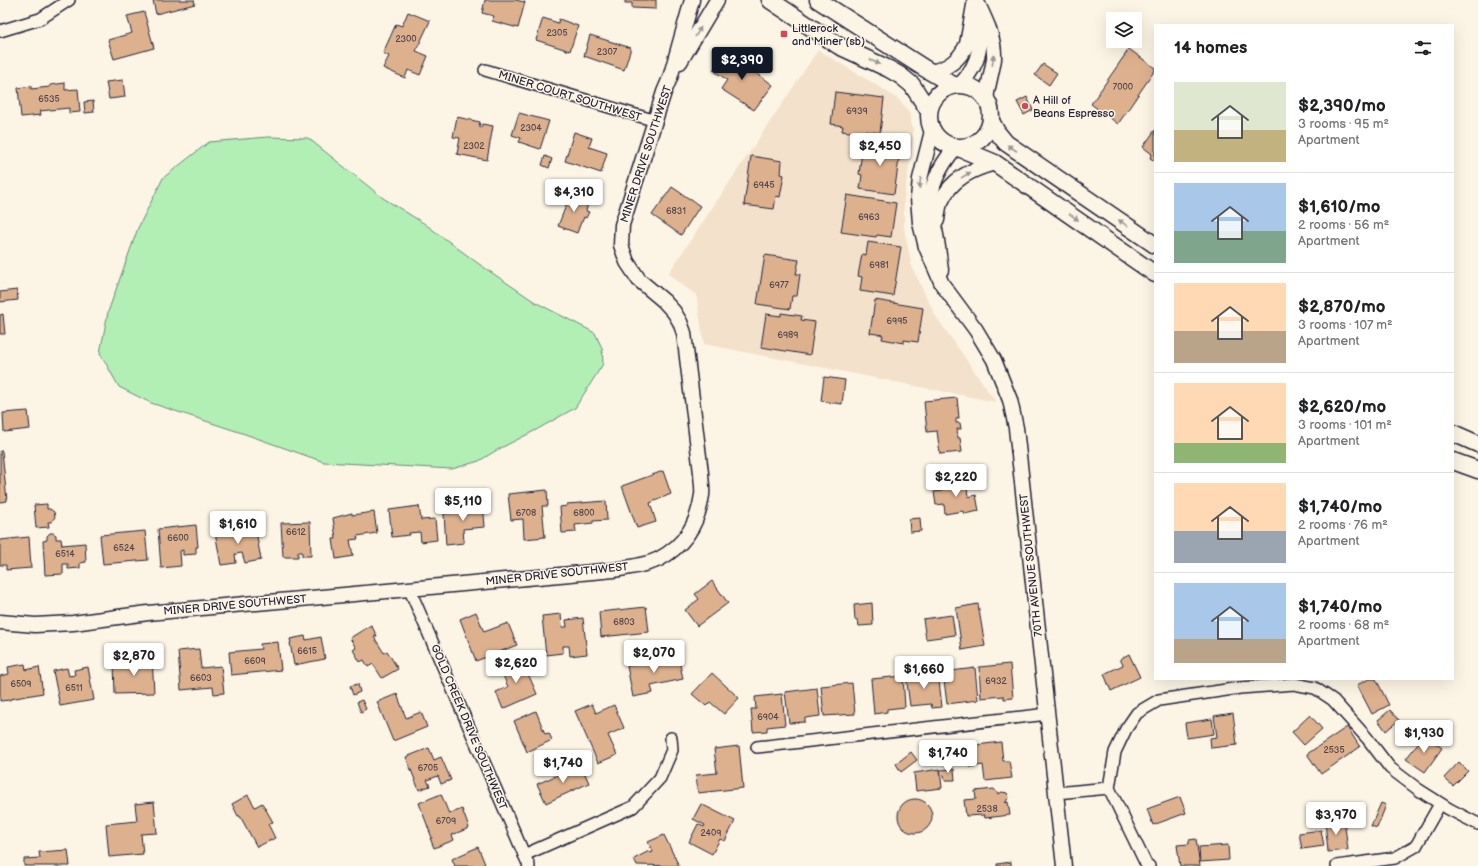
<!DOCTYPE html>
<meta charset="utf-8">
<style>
body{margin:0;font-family:"Balsamiq Sans",sans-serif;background:#f6f6f6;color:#202124;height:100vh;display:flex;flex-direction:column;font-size:15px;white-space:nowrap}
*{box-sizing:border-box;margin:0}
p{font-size:13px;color:#757577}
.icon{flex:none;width:22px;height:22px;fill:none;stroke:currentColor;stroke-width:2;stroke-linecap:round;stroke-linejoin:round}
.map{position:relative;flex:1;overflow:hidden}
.details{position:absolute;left:1154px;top:24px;width:300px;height:656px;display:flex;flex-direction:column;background:#fff;border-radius:0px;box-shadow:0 4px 16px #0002}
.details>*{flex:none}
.fabs{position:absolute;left:1106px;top:12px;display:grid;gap:8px}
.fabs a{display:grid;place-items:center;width:36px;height:36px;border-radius:0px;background:#fff;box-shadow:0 4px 16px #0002;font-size:20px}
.price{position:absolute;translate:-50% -34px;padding:0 9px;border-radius:4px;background:#fff;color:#222;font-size:13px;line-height:26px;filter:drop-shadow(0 1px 2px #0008)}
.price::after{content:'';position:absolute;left:50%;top:24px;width:12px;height:9px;margin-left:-6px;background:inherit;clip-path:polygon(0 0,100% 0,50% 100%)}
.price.active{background:#111827;color:#fff}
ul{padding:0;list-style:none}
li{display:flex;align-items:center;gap:12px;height:100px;padding:0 20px}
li+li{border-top:1px solid #e0e0e0}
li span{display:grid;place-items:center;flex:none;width:112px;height:80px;border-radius:0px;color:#555}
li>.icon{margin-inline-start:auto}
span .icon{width:48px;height:48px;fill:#fffc;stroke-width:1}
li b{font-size:17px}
h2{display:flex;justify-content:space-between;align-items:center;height:48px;padding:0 20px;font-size:17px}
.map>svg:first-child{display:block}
.built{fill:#f3e1cb}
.green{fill:#b2efb5;stroke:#6a8878}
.building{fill:#deb18e;stroke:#22223b}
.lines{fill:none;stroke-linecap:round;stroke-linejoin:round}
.minor-casing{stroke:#22223b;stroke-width:14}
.tertiary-casing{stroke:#22223b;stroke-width:17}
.secondary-casing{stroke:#22223b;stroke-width:19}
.minor{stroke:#fcf5e5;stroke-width:11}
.tertiary{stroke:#fcf5e5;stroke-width:14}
.secondary{stroke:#fcf5e5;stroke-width:16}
.oneway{fill:#9a9698}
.poi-dot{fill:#d1495b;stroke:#fcf5e5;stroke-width:1.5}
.labels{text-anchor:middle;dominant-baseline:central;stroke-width:3;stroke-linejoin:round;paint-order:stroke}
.number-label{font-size:9px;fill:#514650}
.poi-label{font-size:11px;fill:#22223b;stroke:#fcf5e5;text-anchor:start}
.street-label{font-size:11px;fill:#22223b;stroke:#fcf5e5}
</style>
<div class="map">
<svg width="1478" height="866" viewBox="0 0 1478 866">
<rect width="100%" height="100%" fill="#fcf5e5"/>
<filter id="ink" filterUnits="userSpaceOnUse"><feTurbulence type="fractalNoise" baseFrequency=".025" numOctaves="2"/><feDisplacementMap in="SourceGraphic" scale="8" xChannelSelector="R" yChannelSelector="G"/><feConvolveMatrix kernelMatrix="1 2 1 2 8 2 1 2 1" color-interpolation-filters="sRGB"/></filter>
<g filter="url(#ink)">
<polygon class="built" points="818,50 883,89 899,100 909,113 913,130 913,143 904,198 904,228 912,267 935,315 996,402 704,344 696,295 668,274"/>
<polygon class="green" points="268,137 308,138 383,198 425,224 479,264 535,302 595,333 602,348 603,364 575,408 536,430 497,450 479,461 452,469 324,462 242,433 151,403 119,387 100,353 108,312 138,228 163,178 209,142"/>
<g class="building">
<polygon points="153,0 194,0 195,4 156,14"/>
<polygon points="485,0 515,0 525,2 518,28 492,21 494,16 482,13"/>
<polygon points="625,0 656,0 656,9 632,8 632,3 625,3"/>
<polygon points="144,12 154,48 114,59 108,40 132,33 127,16"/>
<polygon points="408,12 430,21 416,51 428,56 420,75 408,70 405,78 383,68 389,56 383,53 396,24 402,26"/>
<polygon points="543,18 558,23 559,19 578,26 570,51 536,40"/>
<polygon points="590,35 631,48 624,70 584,56"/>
<polygon points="1129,49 1155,68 1155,70 1118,124 1091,104"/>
<polygon points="726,51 773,85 754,110 721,89 727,80 713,70"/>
<polygon points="1043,64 1057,73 1049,85 1035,75"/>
<polygon points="123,80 125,97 109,99 106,82"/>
<polygon points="65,83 65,90 78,89 80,112 69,113 69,108 40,111 41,115 21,117 18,88 31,86 31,89 50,87 50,85"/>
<polygon points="835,92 884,98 880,133 865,131 864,134 842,131 843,126 831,124"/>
<polygon points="1027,97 1033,110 1024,115 1017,102"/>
<polygon points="93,101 94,112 85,113 84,102"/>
<polygon points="519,113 549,121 540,149 519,142 521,138 512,135"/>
<polygon points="457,117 480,122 479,127 481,128 482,124 493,126 487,160 457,154 460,138 453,137"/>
<polygon points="1155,130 1155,161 1150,158 1152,154 1143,147"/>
<polygon points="574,132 592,138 589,147 607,153 601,173 565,161"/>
<polygon points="869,140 901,145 894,194 860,189 862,175 859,174 862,152 867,152"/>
<polygon points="545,156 552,159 549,168 542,165"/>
<polygon points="751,156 782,161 781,174 784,175 780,197 776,196 774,209 744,205"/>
<polygon points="672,187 700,206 681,235 652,215"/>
<polygon points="571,193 589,200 586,211 589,212 586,218 584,217 582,222 581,222 577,233 558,226"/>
<polygon points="847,195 896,203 891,237 877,235 876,237 841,232"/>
<polygon points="868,242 901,247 893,296 860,291 862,277 858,276 862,254 866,255"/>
<polygon points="765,255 799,260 796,274 800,274 797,296 792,296 790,309 757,304"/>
<polygon points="17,290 18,300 0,302 0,292"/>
<polygon points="875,300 923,308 918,342 904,340 904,343 882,339 883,335 870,333"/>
<polygon points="781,313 802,316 801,320 815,322 810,355 761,347 766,314 781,316"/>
<polygon points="3,314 5,334 0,334 0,315"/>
<polygon points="824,377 845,380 842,404 821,401"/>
<polygon points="957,398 959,418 956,419 956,423 960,423 961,429 957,429 958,438 960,438 962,452 940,454 937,431 927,432 924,401"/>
<polygon points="28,411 30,429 4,432 3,413"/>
<polygon points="0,451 2,451 7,501 0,502"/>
<polygon points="663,471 671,494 650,503 656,522 637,528 622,486"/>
<polygon points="958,478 960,489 967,488 968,497 976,495 979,511 964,514 963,511 945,514 944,504 936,505 934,492 942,491 940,481"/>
<polygon points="547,490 548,506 542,506 545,537 524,539 523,519 511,520 508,494"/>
<polygon points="606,501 607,520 593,521 593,523 575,525 576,532 562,533 560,507 567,506 567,504"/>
<polygon points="483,503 485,527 463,529 464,543 446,545 444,513 454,512 453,506"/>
<polygon points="47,504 47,509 50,509 54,512 55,517 51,522 48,522 49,527 36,528 34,505"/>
<polygon points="419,506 421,520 435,519 437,540 421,542 420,532 409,533 410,535 392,537 389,510"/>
<polygon points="374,512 377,533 357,536 358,539 350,540 353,556 336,559 333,539 336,539 333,518 352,513 352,515"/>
<polygon points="920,518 921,531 910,532 909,519"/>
<polygon points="310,522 311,556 302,556 302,552 298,552 298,557 283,557 281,523"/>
<polygon points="196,525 198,547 196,547 196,554 183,555 183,550 180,551 181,566 161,568 158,529"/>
<polygon points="245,526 247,533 256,531 261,560 245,563 242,553 235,554 236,563 221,565 215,532"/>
<polygon points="145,531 148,560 103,564 100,535"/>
<polygon points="50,533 53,533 56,535 56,539 61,539 62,545 85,543 86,562 80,563 80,568 68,569 68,564 63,564 63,574 45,575 43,541 47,540 47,536"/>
<polygon points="29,537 31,568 6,570 6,565 0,565 0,540"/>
<polygon points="712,581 728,603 697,626 685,610 699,599 695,594"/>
<polygon points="872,603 873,625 859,626 858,620 855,620 854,605"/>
<polygon points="978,604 985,646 962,650 956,608"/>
<polygon points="646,607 649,632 601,637 599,612"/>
<polygon points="476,612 484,632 508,623 517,645 476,661 460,619"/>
<polygon points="561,614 562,627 567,627 566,620 583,618 587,654 570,656 569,646 563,646 563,653 546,655 542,616"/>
<polygon points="952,615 955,635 926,639 923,619"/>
<polygon points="371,625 377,636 374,637 384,653 387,651 398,669 382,678 373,664 368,667 364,660 360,662 353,650 356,648 350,638"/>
<polygon points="305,636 306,640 321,637 325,659 294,665 290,643 291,643 290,639"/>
<polygon points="278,642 281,670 231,675 229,652 261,649 260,644"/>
<polygon points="199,649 201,668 221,666 224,693 214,694 213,687 181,690 178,651"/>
<polygon points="1129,654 1140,677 1111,691 1104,674 1123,665 1120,659"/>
<polygon points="678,655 683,679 651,686 653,693 633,697 627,666"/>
<polygon points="135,657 152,657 154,693 115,694 114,662 127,662 127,666 135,666"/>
<polygon points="521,658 537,694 503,709 496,692 508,687 500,668"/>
<polygon points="25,664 26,670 39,667 43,693 10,699 10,700 0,701 0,676 9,674 8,667"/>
<polygon points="1010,664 1013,698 1004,699 1004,696 981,698 979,667"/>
<polygon points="88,667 94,700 60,706 53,671 67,668 69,676 75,675 74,670"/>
<polygon points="975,668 978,700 947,704 943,672"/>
<polygon points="938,672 942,707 932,708 931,704 910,706 906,676"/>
<polygon points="712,673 739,698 724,714 710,702 706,706 692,694"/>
<polygon points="903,676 905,707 887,709 887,712 874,714 871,679"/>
<polygon points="1369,679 1376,679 1389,705 1372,714 1357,685"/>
<polygon points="852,683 855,714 824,716 821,686"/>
<polygon points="358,684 360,692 353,695 350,686"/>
<polygon points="817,688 820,716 805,718 805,722 789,723 785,692"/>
<polygon points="397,694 406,718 421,712 427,727 393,741 377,702"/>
<polygon points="782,694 785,725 767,727 767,731 753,732 751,709 756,709 755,697"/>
<polygon points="362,700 366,709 361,712 357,702"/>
<polygon points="592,704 596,713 614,705 624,728 608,735 617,755 598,763 575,711"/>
<polygon points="1390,710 1399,720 1386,731 1378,720"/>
<polygon points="536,711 545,734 549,733 552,740 527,752 514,721"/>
<polygon points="1233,713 1237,745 1211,748 1210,738 1217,737 1214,716"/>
<polygon points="1310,715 1322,729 1304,745 1292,732"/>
<polygon points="1212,719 1214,734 1187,738 1185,723"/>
<polygon points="1347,727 1360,747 1321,774 1307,754"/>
<polygon points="1424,735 1442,748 1425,772 1406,759"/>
<polygon points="1001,742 1003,761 1009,761 1012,778 985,781 983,765 970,767 968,746"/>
<polygon points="739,746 743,788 698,793 696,775 717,773 714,749"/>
<polygon points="429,748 434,760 441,757 451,780 441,784 438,776 427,780 430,786 419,790 406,757"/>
<polygon points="911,752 917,760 901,772 896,764"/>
<polygon points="1459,762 1468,771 1453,786 1444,778"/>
<polygon points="581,765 589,783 546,803 537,784"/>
<polygon points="940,769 942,788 916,791 914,773"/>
<polygon points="954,769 955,780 945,780 944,775 941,776 940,770"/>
<polygon points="994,789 998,794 1002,792 1007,793 1009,797 1005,803 1008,802 1010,815 985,818 984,815 966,816 964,800 976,799 975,791"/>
<polygon points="441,794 449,814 462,809 469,828 452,835 454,840 434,848 430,838 432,838 419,803"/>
<polygon points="248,795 255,807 262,803 273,822 268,824 275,838 257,847 240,816 238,816 232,804"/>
<polygon points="1180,797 1186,813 1153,825 1147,809"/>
<circle cx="915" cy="816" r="17"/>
<polygon points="154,802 157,833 141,834 143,854 109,857 106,824 137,821 135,804"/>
<polygon points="1381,803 1386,805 1377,828 1371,826"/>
<polygon points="701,804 735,821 725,841 720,839 712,854 689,842 698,824 704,827 705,825 693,819"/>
<polygon points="1344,819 1348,850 1328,852 1325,821"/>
<polygon points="1321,830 1324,846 1302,849 1299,833"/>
<polygon points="664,835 679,866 637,865 634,859 649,851 650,853 653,852 648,842"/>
<polygon points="1196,839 1200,866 1180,866 1177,845 1189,844 1189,840"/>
<polygon points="1228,845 1229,860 1200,862 1199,847"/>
<polygon points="478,847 485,864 481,866 455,866 452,859"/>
<polygon points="68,850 70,866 24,866 24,859 40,858 39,852"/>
<polygon points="1011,862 1011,866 997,866 997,864"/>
</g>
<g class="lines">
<defs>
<g id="minor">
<polyline points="0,31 40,19 69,0"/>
<polyline points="485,70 656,121"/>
<polyline points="409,588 529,866"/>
<polyline points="757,747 1048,714"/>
<polyline points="1056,793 1109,788"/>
<polyline points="524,855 633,807 660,778 672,750 671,738"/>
<polyline points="1149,866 1146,864 1109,788 1115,752 1126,729 1137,713 1159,700 1240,688 1294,684 1315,688 1333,700 1367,738 1390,768 1419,790 1449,809 1478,824"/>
<polyline points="1337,866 1395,858 1416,846 1440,804"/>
</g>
<g id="tertiary">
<path d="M 976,0 C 985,19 995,37 994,59 C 992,72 988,85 986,99"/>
<polyline points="680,62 717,0"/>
<path d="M 930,72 C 947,69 959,61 967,44 L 975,0"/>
<path d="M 960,85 C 983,60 981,44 977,12"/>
<polyline points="932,131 920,179 918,198 920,223 926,247 942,284 976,330 994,360 1010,400 1016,428 1064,866"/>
<path d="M 937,220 C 938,214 938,207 941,202 C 951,179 972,169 995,163"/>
<path d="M 941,270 C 939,257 938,243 935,230 C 934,224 931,218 930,212 C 928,187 940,166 955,148"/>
<path d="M 0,622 L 35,625 L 73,623 L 148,613 L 614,570 C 628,567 645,566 659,559 C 685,545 698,524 702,495 C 703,488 701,480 701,473 L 684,333 L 680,322 L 674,312 L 664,301 L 639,280 L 627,262 L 621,245 L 622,225 L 664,92 L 670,78 L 692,0"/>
</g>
<g id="secondary">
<polyline points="770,0 839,46 889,69 901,76 912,85 929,111"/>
<polyline points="818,0 924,68 953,85"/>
<circle cx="960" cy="116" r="31"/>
<polyline points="991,121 997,132 1006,143 1155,245"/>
<polyline points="959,148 995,163 1155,274"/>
<polyline points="1453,433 1478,444"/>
<polyline points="1453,461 1478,470"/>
</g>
</defs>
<use href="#minor" class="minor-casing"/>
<use href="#tertiary" class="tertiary-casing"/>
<use href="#secondary" class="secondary-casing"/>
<use href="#minor" class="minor"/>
<use href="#tertiary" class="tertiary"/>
<use href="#secondary" class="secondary"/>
</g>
<defs><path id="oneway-solid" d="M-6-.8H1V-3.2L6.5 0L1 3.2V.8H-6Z"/></defs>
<g class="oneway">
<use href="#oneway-solid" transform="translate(698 32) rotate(-59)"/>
<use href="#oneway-solid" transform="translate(993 60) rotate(-83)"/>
<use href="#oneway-solid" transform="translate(875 62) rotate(25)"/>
<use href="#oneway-solid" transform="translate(1012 148) rotate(-147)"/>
<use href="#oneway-solid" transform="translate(966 175) rotate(-31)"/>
<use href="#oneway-solid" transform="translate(920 183) rotate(98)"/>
<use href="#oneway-solid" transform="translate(1074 217) rotate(35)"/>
<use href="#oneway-solid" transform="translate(1123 223) rotate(-145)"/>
</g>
</g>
<g class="poi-dot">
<rect x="780" y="30" width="8" height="8" rx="2"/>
<circle cx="1025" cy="106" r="4"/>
</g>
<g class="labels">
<g class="number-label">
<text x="557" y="33">2305</text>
<text x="406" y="39">2300</text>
<text x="607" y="52">2307</text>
<text x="1123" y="87">7000</text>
<text x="49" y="99">6535</text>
<text x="857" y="111">6939</text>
<text x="531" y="128">2304</text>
<text x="474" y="146">2302</text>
<text x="764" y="185">6945</text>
<text x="676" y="211">6831</text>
<text x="869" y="217">6963</text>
<text x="879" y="265">6981</text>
<text x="779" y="285">6977</text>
<text x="897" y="321">6995</text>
<text x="788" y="335">6989</text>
<text x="526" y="513">6708</text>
<text x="584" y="513">6800</text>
<text x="296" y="532">6612</text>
<text x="178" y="538">6600</text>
<text x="124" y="548">6524</text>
<text x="65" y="554">6514</text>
<text x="624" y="622">6803</text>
<text x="307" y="651">6615</text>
<text x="255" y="661">6609</text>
<text x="201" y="678">6603</text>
<text x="996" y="681">6932</text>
<text x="21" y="684">6509</text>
<text x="74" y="688">6511</text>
<text x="768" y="717">6904</text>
<text x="1334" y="750">2535</text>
<text x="428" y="768">6705</text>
<text x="987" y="809">2538</text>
<text x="446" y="821">6709</text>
<text x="711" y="833">2409</text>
</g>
<g class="poi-label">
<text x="792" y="28">Littlerock<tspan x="792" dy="13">and Miner (sb)</tspan></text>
<text x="1033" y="100">A Hill of<tspan x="1033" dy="13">Beans Espresso</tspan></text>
</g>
<g class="street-label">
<text transform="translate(570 96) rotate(17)">MINER COURT SOUTHWEST</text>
<text transform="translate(646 154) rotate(-72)">MINER DRIVE SOUTHWEST</text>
<text transform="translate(1031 565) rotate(-96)">70TH AVENUE SOUTHWEST</text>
<text transform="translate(557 574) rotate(-6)">MINER DRIVE SOUTHWEST</text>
<text transform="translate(235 605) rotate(-5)">MINER DRIVE SOUTHWEST</text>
<text transform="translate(469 727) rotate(67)">GOLD CREEK DRIVE SOUTHWEST</text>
</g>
</g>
</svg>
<div class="fabs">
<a><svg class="icon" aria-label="layers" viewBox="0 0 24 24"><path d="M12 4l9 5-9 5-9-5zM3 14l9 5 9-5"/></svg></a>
</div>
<b class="price active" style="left:742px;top:81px">$2,390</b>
<b class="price" style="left:880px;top:167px">$2,450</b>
<b class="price" style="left:574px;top:213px">$4,310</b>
<b class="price" style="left:956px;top:498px">$2,220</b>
<b class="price" style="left:463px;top:522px">$5,110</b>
<b class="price" style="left:238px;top:545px">$1,610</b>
<b class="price" style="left:654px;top:674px">$2,070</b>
<b class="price" style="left:134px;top:677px">$2,870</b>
<b class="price" style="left:516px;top:684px">$2,620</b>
<b class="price" style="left:924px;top:690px">$1,660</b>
<b class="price" style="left:1424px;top:754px">$1,930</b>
<b class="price" style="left:948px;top:774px">$1,740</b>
<b class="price" style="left:563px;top:784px">$1,740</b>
<b class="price" style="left:1336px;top:836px">$3,970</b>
<section class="details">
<h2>14 homes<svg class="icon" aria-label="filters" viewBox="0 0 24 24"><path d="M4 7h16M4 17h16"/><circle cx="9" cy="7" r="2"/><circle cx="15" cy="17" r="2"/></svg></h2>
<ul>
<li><span style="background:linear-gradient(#dfe7d0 60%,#c2b280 0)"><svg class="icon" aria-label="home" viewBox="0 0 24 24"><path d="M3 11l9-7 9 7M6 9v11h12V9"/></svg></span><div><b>$2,390/mo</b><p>3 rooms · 95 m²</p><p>Apartment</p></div></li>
<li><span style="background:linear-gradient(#a9c7e8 60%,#7fa58c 0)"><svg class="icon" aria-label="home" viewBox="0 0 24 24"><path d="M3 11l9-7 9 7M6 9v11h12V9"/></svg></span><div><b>$1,610/mo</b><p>2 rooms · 56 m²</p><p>Apartment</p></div></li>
<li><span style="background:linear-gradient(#ffd9b3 60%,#b9a48a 0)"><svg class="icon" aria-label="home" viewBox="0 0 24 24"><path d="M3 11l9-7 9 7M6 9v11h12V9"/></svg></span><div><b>$2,870/mo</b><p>3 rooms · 107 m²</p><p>Apartment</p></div></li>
<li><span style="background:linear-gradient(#ffd9b3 75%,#8fb573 0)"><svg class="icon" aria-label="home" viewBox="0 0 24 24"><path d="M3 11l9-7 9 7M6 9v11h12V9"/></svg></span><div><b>$2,620/mo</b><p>3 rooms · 101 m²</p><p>Apartment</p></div></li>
<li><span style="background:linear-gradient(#ffd9b3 60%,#9aa5b1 0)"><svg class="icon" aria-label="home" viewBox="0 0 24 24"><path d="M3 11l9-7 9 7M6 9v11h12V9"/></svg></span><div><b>$1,740/mo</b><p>2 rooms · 76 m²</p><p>Apartment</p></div></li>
<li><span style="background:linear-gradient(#a9c7e8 70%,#b9a48a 0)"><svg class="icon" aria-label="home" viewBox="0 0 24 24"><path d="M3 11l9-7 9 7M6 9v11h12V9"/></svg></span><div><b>$1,740/mo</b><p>2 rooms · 68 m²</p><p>Apartment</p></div></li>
</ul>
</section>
</div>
